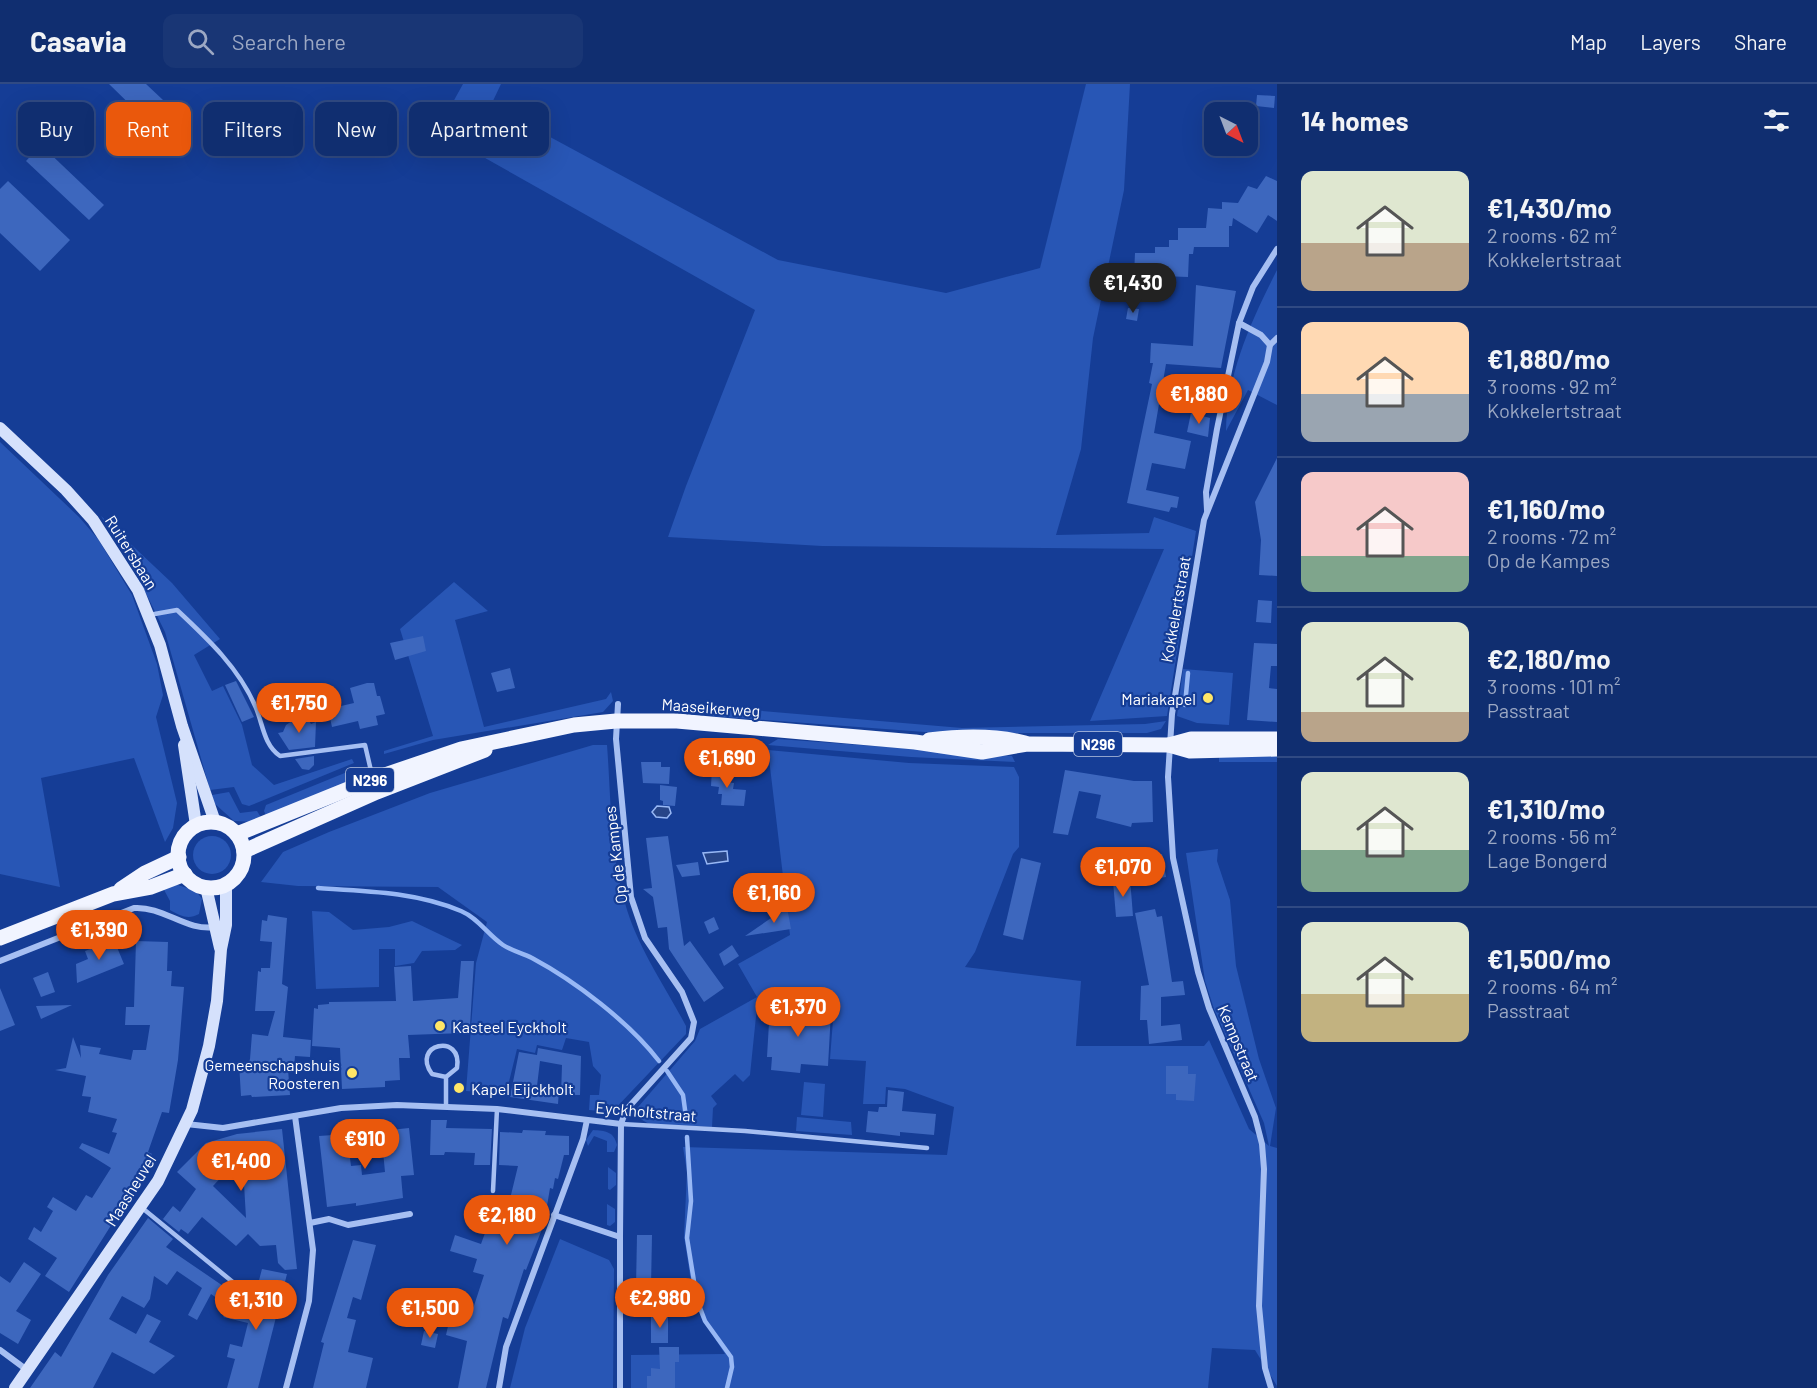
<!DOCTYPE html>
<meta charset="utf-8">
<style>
body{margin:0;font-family:Barlow,sans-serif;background:#193675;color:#f1f3f6;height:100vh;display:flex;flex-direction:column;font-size:22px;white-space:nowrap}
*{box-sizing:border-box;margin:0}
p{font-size:20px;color:#9ca8c3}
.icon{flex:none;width:33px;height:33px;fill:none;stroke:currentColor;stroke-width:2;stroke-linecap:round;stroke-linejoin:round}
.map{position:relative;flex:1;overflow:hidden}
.sheet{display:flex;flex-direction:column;background:#102e70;width:540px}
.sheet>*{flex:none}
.hud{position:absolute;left:18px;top:18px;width:570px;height:54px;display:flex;gap:12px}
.needle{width:39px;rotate:138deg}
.buttons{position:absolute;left:1204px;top:18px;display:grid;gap:12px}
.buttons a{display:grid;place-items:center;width:54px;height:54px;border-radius:12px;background:#102e70;box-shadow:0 6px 24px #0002,0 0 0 2px #304a83;font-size:30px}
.price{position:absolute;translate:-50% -51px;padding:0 14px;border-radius:21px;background:#ea580c;color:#fff;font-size:20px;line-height:39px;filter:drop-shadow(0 2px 3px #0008)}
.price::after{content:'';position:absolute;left:50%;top:36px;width:18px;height:14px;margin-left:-9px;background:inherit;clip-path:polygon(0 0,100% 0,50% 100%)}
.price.selected{background:#222;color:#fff}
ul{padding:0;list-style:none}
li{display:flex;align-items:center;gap:18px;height:150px;padding:0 24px}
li+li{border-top:2px solid #304a83}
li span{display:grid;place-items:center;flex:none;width:168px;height:120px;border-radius:12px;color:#555}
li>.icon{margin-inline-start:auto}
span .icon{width:72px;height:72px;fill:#fffc;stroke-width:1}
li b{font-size:26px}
h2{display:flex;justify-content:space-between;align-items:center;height:72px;padding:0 24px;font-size:26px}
.pill{padding:0 21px;border-radius:12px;background:#102e70;box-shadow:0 6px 24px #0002,0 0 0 2px #304a83;font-size:21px;line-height:54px}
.pill.selected{background:#ea580c;color:#fff}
header{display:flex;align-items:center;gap:36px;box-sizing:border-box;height:84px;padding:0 30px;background:#102e70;border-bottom:2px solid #304a83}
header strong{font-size:28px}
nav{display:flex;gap:33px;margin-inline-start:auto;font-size:21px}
.search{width:420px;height:54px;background:#193675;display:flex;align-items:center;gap:15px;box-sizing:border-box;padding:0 21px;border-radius:12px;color:#9ca8c3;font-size:22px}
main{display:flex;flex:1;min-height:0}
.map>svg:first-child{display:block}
.green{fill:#2856b5}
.water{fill:#274588;stroke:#98b8f5;stroke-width:1.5}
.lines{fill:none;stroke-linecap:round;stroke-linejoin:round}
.stream{stroke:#98b8f5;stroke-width:4.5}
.building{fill:#3d67be;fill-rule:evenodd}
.lane{stroke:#a6bff2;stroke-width:4.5}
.street{stroke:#a6bff2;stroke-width:6}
.secondary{stroke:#d5e1fc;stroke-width:12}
.primary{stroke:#f1f4ff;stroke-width:15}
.poi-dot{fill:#ffe667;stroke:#153d96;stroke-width:2}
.labels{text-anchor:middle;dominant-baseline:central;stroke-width:4.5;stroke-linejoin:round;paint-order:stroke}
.shield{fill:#153d96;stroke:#b9c5e0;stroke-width:1.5}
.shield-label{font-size:15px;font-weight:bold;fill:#fff}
.street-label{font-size:16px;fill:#fff;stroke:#153d96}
.poi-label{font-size:16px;fill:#fff;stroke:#153d96;text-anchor:end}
</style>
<header>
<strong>Casavia</strong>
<div class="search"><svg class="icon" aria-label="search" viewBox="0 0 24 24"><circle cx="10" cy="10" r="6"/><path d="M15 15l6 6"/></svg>Search here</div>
<nav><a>Map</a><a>Layers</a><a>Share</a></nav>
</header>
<main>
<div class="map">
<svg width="1277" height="1304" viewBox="0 0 1277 1304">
<rect width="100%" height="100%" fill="#153d96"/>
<g class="green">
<polygon points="463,0 501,0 491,21 778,176 946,209 1040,184 1086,0 1130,0 1124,106 1093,254 1081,365 1056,451 1149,449 1154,433 1196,447 1167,632 1090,637 1164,465 822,462 668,453 686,402 755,226 437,47"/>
<path d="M 1277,186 L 1277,321 L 1248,306 L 1226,347 C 1227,289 1251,237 1277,186 Z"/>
<polygon points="0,358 79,433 98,455 132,511 157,580 163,611 156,633 177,719 173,744 165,758 134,674 41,694 60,803 0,790"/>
<polygon points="101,432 172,499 220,555 194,571 212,607 223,602 242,641 252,681 274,701 352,675 354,679 249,722 242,720 234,703 210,706 165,548 129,475"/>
<polygon points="454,498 488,527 455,536 484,643 606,615 611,608 613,617 603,628 433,656 384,670 384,667 433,652 400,545"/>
<polygon points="1183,585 1233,589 1229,641 1197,639 1177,632"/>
<polygon points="704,622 962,644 1145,640 1166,637 1161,645 1147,649 938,649 711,632 706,628"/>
<polygon points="778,655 1012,672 1015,678 911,673 768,661"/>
<path d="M 593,661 L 607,661 C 611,713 610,769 625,819 C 637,863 665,902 686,942 L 686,950 L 612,1028 L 589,1026 L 590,1011 L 599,1011 L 601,991 L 593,982 L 589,958 L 566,954 L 562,966 L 537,961 L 535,969 L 517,965 L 506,1010 L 466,1007 L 476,879 L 487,838 L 438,803 L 298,802 L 261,798 L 283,768 L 329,748 L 430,709 Z"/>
<polygon points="768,666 909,679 1014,683 1019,693 1019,763 1013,770 975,868 965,883 1081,897 1076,962 1204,962 1209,956 1249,1045 1269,1062 1264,1039 1214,925 1205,897 1186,769 1218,765 1217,777 1230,816 1236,882 1259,975 1276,1024 1270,1062 1277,1064 1277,1302 1255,1266 1212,1264 1208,1304 631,1304 631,1271 725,1270 701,1233 693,1211 684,1152 687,1088 683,1063 947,1071 954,1023 905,1005 886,1003 885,1020 863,1020 866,977 830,975 834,923 758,913 750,991 743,998 735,990 711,1012 717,1020 713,1024 712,1043 649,1040 632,1030 695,957 700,945 757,913 738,880 790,851"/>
<polygon points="1277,670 1277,678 1219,678 1219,673"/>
<polygon points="357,684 354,696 267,734 264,727 266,721"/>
<polygon points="229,708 240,729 257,727 262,735 255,738 234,737 214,719 212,711"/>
<circle cx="212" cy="771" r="19"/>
<path d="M 175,800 L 196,807 L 202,815 L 199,830 C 188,836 181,832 170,826 L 170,817 L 163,804 Z"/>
<polygon points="312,827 329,828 353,846 389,843 412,837 462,861 455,866 422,867 414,879 395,882 395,865 379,865 379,903 316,905"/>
<polygon points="804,998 825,1000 823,1033 801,1031"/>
<polygon points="797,1033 851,1038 852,1051 796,1047"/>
<path d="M 593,1046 C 605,1047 614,1047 617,1061 L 614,1068 L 607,1068 L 607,1057 L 594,1052 L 588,1062 L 586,1056 Z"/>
<polygon points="608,1083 616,1089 616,1101 610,1106 608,1105"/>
<polygon points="607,1120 615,1125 615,1138 610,1142 607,1141"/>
<polygon points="560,1155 609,1176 614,1185 613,1304 510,1304 525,1244"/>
</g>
<g class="water">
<polygon points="657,722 669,723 671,729 667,734 656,733 652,728"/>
<polygon points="727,767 728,777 707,780 703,769"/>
</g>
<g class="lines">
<g class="stream">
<polyline points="1185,621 1188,589"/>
<path d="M 318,804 C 366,807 416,808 461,827 C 478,834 488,851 503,861 C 512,867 522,869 532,874 C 575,897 629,938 659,977"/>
<polyline points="667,987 683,1011 686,1033"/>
<polyline points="687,1053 691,1117 687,1154 697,1216 705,1237 731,1273 732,1283 727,1304"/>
</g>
</g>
<g class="building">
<polygon points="109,0 146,0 163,16 154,26 159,30 150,40"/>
<polygon points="1257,11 1275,12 1274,24 1256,22"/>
<polygon points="41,61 104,121 89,136 26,77"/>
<polygon points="1266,92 1277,97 1277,137 1268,131 1257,149 1233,134 1232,142 1229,142 1229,163 1194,163 1193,170 1189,170 1188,193 1134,191 1135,169 1155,169 1155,163 1169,163 1169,156 1178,156 1178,144 1206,144 1208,124 1222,125 1222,118 1238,119 1248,102 1257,105"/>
<polygon points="8,97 70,156 40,187 0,149 0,105"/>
<polygon points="1196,201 1236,207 1221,284 1166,280 1154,349 1191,357 1185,385 1152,379 1146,406 1179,413 1177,424 1171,423 1169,428 1127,419 1152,300 1149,299 1153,279 1150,279 1151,259 1193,262"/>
<polygon points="1128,224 1139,225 1137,237 1126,235"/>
<polygon points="1191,329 1210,334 1208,353 1187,348"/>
<polygon points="1277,374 1277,492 1259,491 1261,456 1255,418"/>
<polygon points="1258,516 1272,517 1271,539 1256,538"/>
<polygon points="423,552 426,567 395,576 390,559"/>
<polygon points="1254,559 1277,560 1277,582 1271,582 1269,604 1277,605 1277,638 1247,636"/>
<polygon points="510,584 515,604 497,608 491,589"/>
<polygon points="236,597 254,633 242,638 225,601"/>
<polygon points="367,599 374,599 377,612 380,612 385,630 376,632 378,641 360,645 358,637 332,643 328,625 354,619 350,604"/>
<polygon points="304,629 311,640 316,638 315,663 289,666 278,649 283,648 286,641"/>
<polygon points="314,672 314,681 309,686 302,685 295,675"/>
<polygon points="641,678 661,678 661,683 670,683 669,700 643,699"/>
<polygon points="712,684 725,685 725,698 734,699 733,705 746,706 744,722 721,721 722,710 718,710 719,703 711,702"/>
<polygon points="1065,686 1134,697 1152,697 1153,738 1132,739 1131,743 1096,734 1101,711 1079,707 1068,751 1053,749"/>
<polygon points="660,701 677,703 675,722 663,721 663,717 660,716"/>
<polygon points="668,752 684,862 690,857 724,904 704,918 669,865 667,843 658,844 653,813 643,805 652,804 646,754"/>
<polygon points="1162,770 1166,793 1132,798 1127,773"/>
<polygon points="1021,774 1041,779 1023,856 1003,851"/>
<polygon points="698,778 700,791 682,793 676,781"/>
<polygon points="1130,794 1133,832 1116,833 1113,797"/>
<polygon points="787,823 791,845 745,852"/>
<polygon points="1155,825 1157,833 1162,832 1172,898 1183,897 1185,911 1161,913 1161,942 1180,940 1182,956 1149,960 1147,936 1140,936 1141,902 1149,901 1135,829"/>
<polygon points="268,831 287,834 282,900 288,903 283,953 311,956 310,973 295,972 294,984 288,985 290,1011 252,1013 251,1011 241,1012 239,979 249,978 250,975 252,950 268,952 275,927 255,927 258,887 261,888 261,884 270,884 272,858 260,857 262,836 267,837"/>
<polygon points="714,833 719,845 709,850 704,838"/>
<polygon points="114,856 124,880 77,899 76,880 88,875 85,867"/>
<polygon points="136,857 168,858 167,887 172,887 171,902 184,903 178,976 169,1029 162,1028 148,1068 152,1070 144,1089 69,1208 45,1192 57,1174 28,1155 34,1143 41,1148 53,1127 47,1123 53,1113 76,1127 86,1111 92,1114 111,1084 79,1064 82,1059 109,1070 117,1049 112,1048 117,1035 88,1028 91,1013 82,1012 86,992 55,986 66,984 73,953 81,974 80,961 101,964 99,970 131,976 133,966 146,966 150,941 125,941 126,923 134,923"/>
<polygon points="732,861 739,872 724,882 719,870"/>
<polygon points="461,877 474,877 470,942 464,942 464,949 408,951 410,974 399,974 400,996 385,997 385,1003 342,1005 340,964 312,962 314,924 318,925 318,921 329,920 329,918 396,917 394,883 411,882 413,917 458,914"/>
<polygon points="48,888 55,908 41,913 33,894"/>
<polygon points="0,904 15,941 0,947"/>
<polygon points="72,921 41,935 36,922"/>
<polygon points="770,922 831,928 828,982 801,980 800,989 771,986 772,973 767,973"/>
<polygon points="538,964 581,972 580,1011 561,1011 562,981 540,977 537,1002 559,1006 558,1020 510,1013 519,968 537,971"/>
<polygon points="1166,982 1188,982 1188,990 1196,990 1194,1017 1176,1016 1176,1010 1166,1010"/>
<polygon points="888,1006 904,1008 902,1027 936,1030 934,1051 900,1048 900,1052 866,1048 868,1027 878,1028 879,1023 887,1023"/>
<polygon points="431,1036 447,1036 446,1044 492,1045 490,1081 474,1081 475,1069 445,1068 444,1071 430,1071"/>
<polygon points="409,1044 414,1091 401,1092 403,1114 356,1122 356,1119 327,1123 319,1052 347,1050 351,1082 361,1081 362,1091 385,1088 381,1047"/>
<path d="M 282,1045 L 297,1185 L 285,1186 L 278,1179 L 276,1161 L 260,1162 L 248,1150 L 236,1162 L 202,1133 L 188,1150 L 181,1145 L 179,1148 L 159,1132 L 163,1135 L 173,1122 L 180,1128 L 196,1105 L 177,1088 L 206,1059 L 237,1050 ZM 229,1085 L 244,1100 L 246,1134 L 213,1102 Z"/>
<polygon points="523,1046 546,1047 545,1051 569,1052 569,1071 564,1071 558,1095 555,1094 553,1105 550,1104 544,1140 526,1186 524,1185 508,1235 503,1233 486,1304 458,1304 467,1257 446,1251 451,1229 470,1234 484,1191 473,1188 477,1175 450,1167 455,1151 481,1160 497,1116 507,1119 510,1115 518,1082 499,1081 500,1048 522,1049"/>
<polygon points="148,1134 173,1155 166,1163 232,1208 224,1219 211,1210 197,1236 188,1231 202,1204 177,1187 167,1201 154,1192 150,1215 144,1224 122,1212 109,1235 136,1250 147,1230 161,1237 149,1258 175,1272 154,1290 112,1268 93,1304 30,1304 55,1268 61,1273 108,1191"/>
<polygon points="637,1151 652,1151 651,1203 636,1203"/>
<polygon points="353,1156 376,1161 361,1216 353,1213 347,1234 356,1236 348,1268 373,1274 366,1304 313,1304 324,1259 321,1258"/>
<polygon points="24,1178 41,1190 16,1227 31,1236 18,1260 0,1249 0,1192 10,1199"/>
<polygon points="262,1185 287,1190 258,1304 227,1304 235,1275 227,1273 230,1260 242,1263 248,1239 223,1233 238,1219 251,1228 255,1214 259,1215 258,1200"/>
<polygon points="668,1231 668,1259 651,1259 651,1232"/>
<polygon points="424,1247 438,1250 435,1264 421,1261"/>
<polygon points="659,1263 679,1263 679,1278 675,1278 675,1304 647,1304 647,1292 651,1292 651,1284 660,1285"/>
</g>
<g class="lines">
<g class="lane">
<path d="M 149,531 L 177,526 C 207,554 240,585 256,624 C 263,641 264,661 280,672 L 365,661 L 372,691"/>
<path d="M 446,993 L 457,984 C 463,948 410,960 432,990 L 446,993 L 446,1021"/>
<polyline points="621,1040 745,1047 927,1064"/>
<polyline points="493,1107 497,1025"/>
<polyline points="141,1123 234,1199"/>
</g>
<g class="street">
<polyline points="1239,239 1261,251 1270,261"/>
<polyline points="1207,426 1206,408 1217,345 1239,239 1253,203 1277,165"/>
<polyline points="618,620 616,655 631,813 645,854 682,908 694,938 691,954 626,1026 621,1040 620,1153"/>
<path d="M 0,877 L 134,824 C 164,822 186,848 216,843"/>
<polyline points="186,1040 223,1044 341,1024 397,1021 497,1025 621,1040"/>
<polyline points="554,1131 620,1153 620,1304"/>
<polyline points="310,1139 329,1135 348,1141 410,1130"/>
<polyline points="0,1266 27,1286"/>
<polyline points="286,1304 309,1217 313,1166 295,1032"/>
<polyline points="499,1304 506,1263 583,1055 587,1036"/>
<polyline points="1271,1304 1265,1284 1259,1222 1264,1085 1262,1060 1255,1033 1209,924 1198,888 1173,774 1168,693 1172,630 1204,436 1267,278 1270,261 1277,254"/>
</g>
<g class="secondary">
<polyline points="0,344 66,406 93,436 138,506 160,561 182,642 215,738"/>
<polyline points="184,661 196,741"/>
<polyline points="206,803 220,864"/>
<polyline points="15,1304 158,1097 192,1026 209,962 217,917 221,865 226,841 226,801"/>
</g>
<g class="primary">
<path d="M 929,656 C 960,652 995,651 1025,659"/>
<polyline points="1169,661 1191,655 1277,655"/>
<circle cx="211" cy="771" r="33"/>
<polyline points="237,750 373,695 461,665 574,641 616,637 677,637 915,658 982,668 1027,660 1169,661 1190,667 1277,665"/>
<polyline points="244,767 377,708 485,666"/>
<polyline points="121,805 145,789 179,773"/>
<polyline points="0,854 113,810 151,803 185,790"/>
</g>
</g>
<g class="poi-dot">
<circle cx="1208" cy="614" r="6"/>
<circle cx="440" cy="942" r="6"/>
<circle cx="352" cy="989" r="6"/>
<circle cx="459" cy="1004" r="6"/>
</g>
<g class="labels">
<g class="shield">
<rect x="1074" y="648" width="48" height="24" rx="4.5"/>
<rect x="346" y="684" width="48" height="24" rx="4.5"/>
</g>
<g class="shield-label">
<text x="1098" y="660">N296</text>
<text x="370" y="696">N296</text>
</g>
<g class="street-label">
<text transform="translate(132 468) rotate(58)">Ruitersbaan</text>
<text transform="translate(1175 525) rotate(-80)">Kokkelertstraat</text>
<text transform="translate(711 623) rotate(4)">Maaseikerweg</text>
<text transform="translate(615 771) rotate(-97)">Op de Kampes</text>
<text transform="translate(1239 959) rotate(67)">Kempstraat</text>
<text transform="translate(646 1027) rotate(5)">Eyckholtstraat</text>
<text transform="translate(130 1106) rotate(-58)">Maasheuvel</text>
</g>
<g class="poi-label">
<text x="1196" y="614">Mariakapel</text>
<text x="452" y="942" text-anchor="start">Kasteel Eyckholt</text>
<text x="340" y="980">Gemeenschapshuis<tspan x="340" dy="18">Roosteren</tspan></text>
<text x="471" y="1004" text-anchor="start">Kapel Eijckholt</text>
</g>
</g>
</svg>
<div class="buttons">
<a><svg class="needle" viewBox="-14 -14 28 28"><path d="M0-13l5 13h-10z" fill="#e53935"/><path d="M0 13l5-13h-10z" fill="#9ca8c3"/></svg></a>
</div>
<b class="price selected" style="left:1133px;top:230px">€1,430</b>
<b class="price" style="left:1199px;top:341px">€1,880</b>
<b class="price" style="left:299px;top:650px">€1,750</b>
<b class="price" style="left:727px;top:705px">€1,690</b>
<b class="price" style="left:1123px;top:814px">€1,070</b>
<b class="price" style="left:774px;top:840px">€1,160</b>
<b class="price" style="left:99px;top:877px">€1,390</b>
<b class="price" style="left:798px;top:954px">€1,370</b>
<b class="price" style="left:365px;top:1086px">€910</b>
<b class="price" style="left:241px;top:1108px">€1,400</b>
<b class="price" style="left:507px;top:1162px">€2,180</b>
<b class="price" style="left:660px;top:1245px">€2,980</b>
<b class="price" style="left:256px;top:1247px">€1,310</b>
<b class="price" style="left:430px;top:1255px">€1,500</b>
<div class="hud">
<a class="pill">Buy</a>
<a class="pill selected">Rent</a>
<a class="pill">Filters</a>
<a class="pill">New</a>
<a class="pill">Apartment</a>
</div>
</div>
<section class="sheet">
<h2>14 homes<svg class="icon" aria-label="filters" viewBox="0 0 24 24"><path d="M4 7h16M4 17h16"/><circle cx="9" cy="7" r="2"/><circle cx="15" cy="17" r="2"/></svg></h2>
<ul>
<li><span style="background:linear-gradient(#dfe7d0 60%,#b9a48a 0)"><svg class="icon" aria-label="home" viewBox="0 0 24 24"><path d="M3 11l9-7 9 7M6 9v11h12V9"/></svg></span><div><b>€1,430/mo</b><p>2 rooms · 62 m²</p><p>Kokkelertstraat</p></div></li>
<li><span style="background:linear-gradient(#ffd9b3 60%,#9aa5b1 0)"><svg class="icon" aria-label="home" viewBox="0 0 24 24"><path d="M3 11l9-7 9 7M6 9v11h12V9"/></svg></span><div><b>€1,880/mo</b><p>3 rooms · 92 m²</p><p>Kokkelertstraat</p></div></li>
<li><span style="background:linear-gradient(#f6c9c9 70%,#7fa58c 0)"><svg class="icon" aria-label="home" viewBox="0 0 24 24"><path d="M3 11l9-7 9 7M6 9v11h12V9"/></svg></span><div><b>€1,160/mo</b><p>2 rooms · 72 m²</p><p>Op de Kampes</p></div></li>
<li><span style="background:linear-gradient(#dfe7d0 75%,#b9a48a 0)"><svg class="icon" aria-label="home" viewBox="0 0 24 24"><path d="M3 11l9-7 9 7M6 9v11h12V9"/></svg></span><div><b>€2,180/mo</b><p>3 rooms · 101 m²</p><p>Passtraat</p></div></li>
<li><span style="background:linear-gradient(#dfe7d0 65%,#7fa58c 0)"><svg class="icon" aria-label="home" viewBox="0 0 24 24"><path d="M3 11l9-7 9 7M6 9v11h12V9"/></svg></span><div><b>€1,310/mo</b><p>2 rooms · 56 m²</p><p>Lage Bongerd</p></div></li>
<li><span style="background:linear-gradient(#dfe7d0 60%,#c2b280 0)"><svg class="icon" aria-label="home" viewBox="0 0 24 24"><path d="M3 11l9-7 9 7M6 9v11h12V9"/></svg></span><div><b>€1,500/mo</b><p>2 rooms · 64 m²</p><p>Passtraat</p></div></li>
</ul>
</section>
</main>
